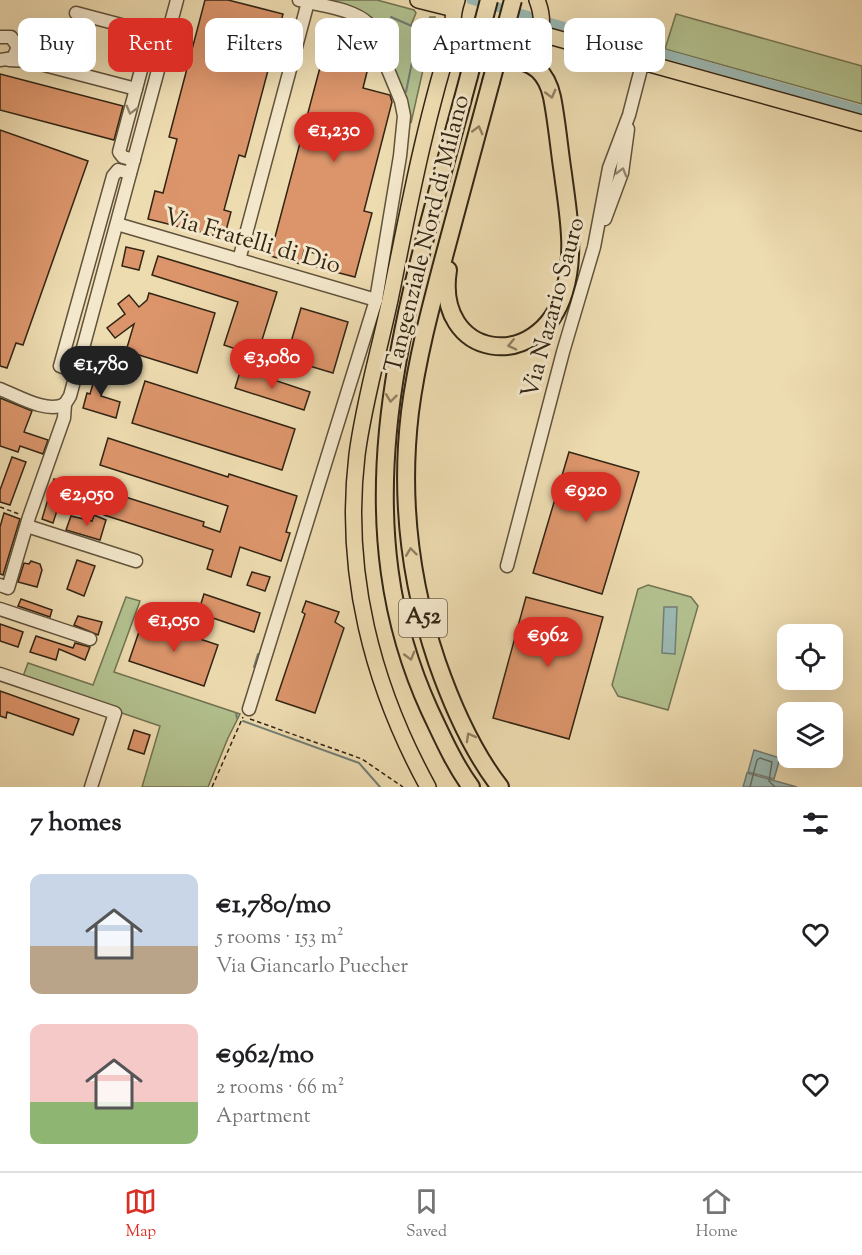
<!DOCTYPE html>
<meta charset="utf-8">
<style>
body{margin:0;font-family:"Sorts Mill Goudy",serif;background:#f2f2f2;color:#202124;height:100vh;display:flex;flex-direction:column;font-size:22px;white-space:nowrap}
*{box-sizing:border-box;margin:0}
p{font-size:20px;color:#757577}
.icon{flex:none;width:33px;height:33px;fill:none;stroke:currentColor;stroke-width:2;stroke-linecap:round;stroke-linejoin:round}
.map{position:relative;height:787px;overflow:hidden}
.sheet{display:flex;flex-direction:column;background:#fff;flex:1}
.sheet>*{flex:none}
.banner{position:absolute;left:18px;top:18px;width:826px;height:54px;display:flex;gap:12px}
.tools{position:absolute;left:777px;top:624px;display:grid;gap:12px}
.tools a{display:grid;place-items:center;width:66px;height:66px;border-radius:12px;background:#fff;box-shadow:0 6px 24px #0002;font-size:30px}
.price{position:absolute;translate:-50% -51px;padding:0 14px;border-radius:21px;background:#d93025;color:#fff;font-size:20px;line-height:39px;filter:drop-shadow(0 2px 3px #0008)}
.price::after{content:'';position:absolute;left:50%;top:36px;width:18px;height:14px;margin-left:-9px;background:inherit;clip-path:polygon(0 0,100% 0,50% 100%)}
.price.on{background:#222;color:#fff}
ul{padding:0;list-style:none}
li{display:flex;align-items:center;gap:18px;height:150px;padding:0 30px}
li span{display:grid;place-items:center;flex:none;width:168px;height:120px;border-radius:12px;color:#555}
li>.icon{margin-inline-start:auto}
span .icon{width:72px;height:72px;fill:#fffc;stroke-width:1}
li b{font-size:26px}
h2{display:flex;justify-content:space-between;align-items:center;height:72px;padding:0 30px;font-size:26px}
.pill{padding:0 21px;border-radius:12px;background:#fff;box-shadow:0 6px 24px #0002;font-size:21px;line-height:54px}
.pill.on{background:#d93025;color:#fff}
.tab-bar{display:flex;justify-content:space-around;align-items:center;height:84px;border-top:2px solid #e0e0e0;background:#fff;font-size:16px;color:#757577}
.tab-bar a{display:grid;justify-items:center;gap:3px}
.tab-bar .on{color:#d93025}
.map>svg:first-child{display:block}
.green{fill:#b3c290;stroke:#727452;stroke-width:1.5}
.water{fill:#9cbab5;stroke:#727e75;stroke-width:1.5}
.lines{fill:none;stroke-linecap:round;stroke-linejoin:round}
.shore{stroke:#677064;stroke-width:1.5}
.stream{stroke:#727e75;stroke-width:2}
.canal{stroke:#9cbab5;stroke-width:9}
.building{fill:#dc956b;stroke:#322514;stroke-width:1.5}
.minor-casing{stroke:#61533b;stroke-width:15}
.major-casing{stroke:#322514;stroke-width:18}
.highway-casing{stroke:#322514;stroke-width:20}
.path{stroke:#322514;stroke-width:1.5;stroke-dasharray:4.5 3;stroke-linecap:butt}
.minor{stroke:#f4e8cc;stroke-width:12}
.major{stroke:#eedcb1;stroke-width:15}
.highway{stroke:#eedcb1;stroke-width:16}
.highway-bridge-casing{stroke:#322514;stroke-width:20;stroke-linecap:butt}
.highway-bridge{stroke:#eedcb1;stroke-width:16}
.oneway{stroke:#908062}
.oneway2{stroke:#938670}
.labels{text-anchor:middle;dominant-baseline:central;stroke-width:6;stroke-linejoin:round;paint-order:stroke}
.shield{fill:#f4e8cc;stroke:#6c604b;stroke-width:1.5}
.shield-label{font-size:22px;font-weight:bold;fill:#322514}
.street-label{font-size:24px;fill:#322514;stroke:#f4e8cc}
</style>
<div class="map">
<svg width="862" height="787" viewBox="0 0 862 787">
<rect width="100%" height="100%" fill="#eedcb1"/>
<filter id="stains"><feTurbulence type="fractalNoise" baseFrequency=".00333" numOctaves="4"/><feColorMatrix values="0 0 0 0 .2 0 0 0 0 .09 0 0 0 0 .02 0 0 0 .5 -.17"/></filter>
<radialGradient id="worn" r=".72"><stop offset=".6" stop-color="#630" stop-opacity="0"/><stop offset="1" stop-color="#630" stop-opacity=".3"/></radialGradient>
<g class="green">
<path d="M 323,0 L 377,0 L 414,10 L 416,13 L 411,25 L 424,30 L 430,17 L 435,17 L 411,123 L 406,102 L 379,26 C 366,9 343,6 323,0 Z"/>
<polygon points="676,14 862,66 862,104 665,49"/>
<polygon points="648,585 691,597 698,606 668,710 618,696 612,685 638,589"/>
<polygon points="126,597 140,601 114,672 240,714 228,738 208,787 142,787 160,726 22,679 28,663 93,685"/>
</g>
<g class="water">
<polygon points="664,607 677,607 675,654 662,653"/>
<polygon points="754,750 780,758 774,779 748,772"/>
<polygon points="747,773 797,787 743,787"/>
</g>
<g class="lines">
<polyline class="shore" points="750,787 757,760 760,758 772,762 769,781 775,787"/>
<g class="stream">
<polyline points="391,17 414,27 418,32 406,92"/>
<polyline points="254,667 258,654"/>
<polyline points="236,713 237,718"/>
<polyline points="243,721 359,763 380,787"/>
</g>
<g class="canal">
<polyline points="471,0 534,17"/>
<polyline points="545,21 632,45"/>
<polyline points="658,52 862,110"/>
</g>
</g>
<g class="building">
<polygon points="205,0 228,0 283,14 245,157 239,155 224,210 231,212 224,238 148,219 155,191 163,193 177,139 169,137"/>
<polygon points="331,26 361,34 354,60 369,64 363,88 390,95 392,102 364,211 372,213 355,277 316,267 319,254 304,251 301,264 270,256"/>
<polygon points="0,74 123,106 114,140 0,110"/>
<polygon points="0,130 88,161 23,345 16,343 7,368 0,366"/>
<polygon points="126,247 144,251 139,270 122,266"/>
<polygon points="158,256 277,292 257,356 224,345 238,302 152,275"/>
<polygon points="149,293 215,313 197,373 126,351 134,324 115,338 107,328 125,314 118,304 129,295 139,307 147,300"/>
<polygon points="301,308 348,322 333,373 286,359"/>
<polygon points="98,367 108,370 101,396 120,402 116,418 83,408 87,393 90,394"/>
<polygon points="241,369 310,392 304,410 235,388"/>
<polygon points="145,381 295,429 282,470 132,423"/>
<polygon points="0,398 32,411 24,432 48,440 43,454 20,446 18,452 0,446"/>
<polygon points="108,438 228,477 229,474 297,496 286,532 290,533 281,561 240,547 231,577 207,569 213,550 104,515 111,496 115,497 116,494 204,522 203,526 220,532 228,506 100,465"/>
<polygon points="569,452 639,472 602,594 533,573"/>
<polygon points="12,457 26,462 10,505 0,502 0,490"/>
<polygon points="54,479 76,487 72,499 62,495 53,523 42,519"/>
<polygon points="4,513 20,519 3,575 0,574 0,527"/>
<polygon points="94,515 106,520 100,540 66,530 71,516 92,521"/>
<polygon points="77,560 95,566 84,596 67,589"/>
<polygon points="31,561 40,564 42,570 37,587 18,582 24,563 29,564"/>
<polygon points="252,572 270,577 265,591 247,585"/>
<polygon points="204,594 260,613 254,632 198,613"/>
<polygon points="526,597 603,617 569,739 493,718"/>
<polygon points="21,599 52,610 50,617 18,606"/>
<polygon points="306,601 339,612 335,622 344,628 315,713 276,700 305,614 302,612"/>
<polygon points="78,616 102,622 98,635 74,625"/>
<polygon points="143,620 218,645 204,686 129,661"/>
<polygon points="0,624 23,632 18,647 0,641"/>
<polygon points="36,636 73,648 75,643 90,647 85,660 59,649 56,660 30,652"/>
<polygon points="0,691 79,719 73,735 7,712 6,718 0,716"/>
<polygon points="134,730 150,735 144,754 128,749"/>
</g>
<g class="lines">
<defs>
<g id="minor">
<polyline points="76,13 159,35"/>
<polyline points="0,37 11,37 18,47 13,58 0,60"/>
<polyline points="9,60 29,61 136,89"/>
<polyline points="134,160 123,157 119,152 151,33"/>
<polyline points="605,219 622,173 628,129"/>
<polyline points="117,224 376,300"/>
<polyline points="239,260 308,2"/>
<polyline points="76,372 60,366 113,176 118,170 130,173"/>
<path d="M 0,389 C 18,396 47,414 65,404"/>
<polyline points="27,526 136,561"/>
<polyline points="507,566 563,352 594,247 609,168 629,115 643,61"/>
<polyline points="0,585 8,588 29,517 64,418 65,404 70,396 177,0"/>
<polyline points="0,609 90,639"/>
<polyline points="0,674 115,713 91,787"/>
<path d="M 249,709 L 376,300 L 400,156 L 404,116 L 401,101 L 369,24 C 352,8 321,6 299,0"/>
</g>
<g id="major">
<polyline points="418,0 454,9"/>
<path d="M 457,0 C 429,83 567,77 537,0"/>
<polyline points="538,33 862,123"/>
<path d="M 428,787 C 372,685 343,572 357,455 C 364,401 380,348 391,295 C 409,206 426,116 454,30"/>
</g>
<g id="highway">
<path d="M 469,76 C 414,285 333,500 430,711 C 442,736 454,764 471,787"/>
<path d="M 491,82 C 476,139 460,196 445,253 C 431,306 417,358 410,412 C 400,496 410,582 437,662 C 452,705 472,751 500,787"/>
<path d="M 448,270 C 434,359 539,375 564,292 C 576,253 568,213 563,174 C 559,148 557,122 552,97 C 547,74 534,61 511,60"/>
</g>
</defs>
<use href="#minor" class="minor-casing"/>
<use href="#major" class="major-casing"/>
<use href="#highway" class="highway-casing"/>
<g class="path">
<polyline points="0,507 19,514"/>
<polyline points="250,719 362,759 403,787"/>
<polyline points="212,787 243,717"/>
</g>
<use href="#minor" class="minor"/>
<use href="#major" class="major"/>
<use href="#highway" class="highway"/>
<defs>
<g id="highway-bridge">
<polyline points="469,76 489,0"/>
<polyline points="491,82 513,0"/>
</g>
</defs>
<use href="#highway-bridge" class="highway-bridge-casing"/>
<use href="#highway-bridge" class="highway-bridge"/>
</g>
<defs><path id="oneway-chevron" d="M-2-3.5L2.5 0L-2 3.5" fill="none" stroke-width="1.6" stroke-linecap="round" stroke-linejoin="round" transform="scale(1.5)"/></defs>
<g class="oneway">
<use href="#oneway-chevron" transform="translate(551 94) rotate(75)"/>
<use href="#oneway-chevron" transform="translate(478 130) rotate(-75)"/>
<use href="#oneway-chevron" transform="translate(512 345) rotate(167)"/>
<use href="#oneway-chevron" transform="translate(391 398) rotate(97)"/>
<use href="#oneway-chevron" transform="translate(411 552) rotate(-97)"/>
<use href="#oneway-chevron" transform="translate(410 656) rotate(74)"/>
<use href="#oneway-chevron" transform="translate(470 737) rotate(-119)"/>
</g>
<g class="oneway2">
<use href="#oneway-chevron" transform="translate(131 110) rotate(105)"/>
<use href="#oneway-chevron" transform="translate(622 172) rotate(-74)"/>
</g>
<g class="labels">
<rect class="shield" x="399" y="599" width="48" height="38" rx="4.5"/>
<g class="shield-label">
<text x="423" y="618">A52</text>
</g>
<g class="street-label">
<text transform="translate(428 234) rotate(-76)">Tangenziale Nord di Milano</text>
<text transform="translate(252 242) rotate(16)">Via Fratelli di Dio</text>
<text transform="translate(554 308) rotate(-75)">Via Nazario Sauro</text>
</g>
</g>
<rect width="100%" height="100%" filter="url(#stains)"/>
<rect width="100%" height="100%" fill="url(#worn)"/>
</svg>
<div class="tools">
<a><svg class="icon" aria-label="locate" viewBox="0 0 24 24"><circle cx="12" cy="12" r="6"/><path d="M12 2v4M12 18v4M2 12h4M18 12h4"/></svg></a>
<a><svg class="icon" aria-label="layers" viewBox="0 0 24 24"><path d="M12 4l9 5-9 5-9-5zM3 14l9 5 9-5"/></svg></a>
</div>
<b class="price" style="left:334px;top:163px">€1,230</b>
<b class="price" style="left:272px;top:390px">€3,080</b>
<b class="price on" style="left:101px;top:397px">€1,780</b>
<b class="price" style="left:586px;top:523px">€920</b>
<b class="price" style="left:87px;top:527px">€2,050</b>
<b class="price" style="left:174px;top:653px">€1,050</b>
<b class="price" style="left:548px;top:668px">€962</b>
<div class="banner">
<a class="pill">Buy</a>
<a class="pill on">Rent</a>
<a class="pill">Filters</a>
<a class="pill">New</a>
<a class="pill">Apartment</a>
<a class="pill">House</a>
</div>
</div>
<section class="sheet">
<h2>7 homes<svg class="icon" aria-label="filters" viewBox="0 0 24 24"><path d="M4 7h16M4 17h16"/><circle cx="9" cy="7" r="2"/><circle cx="15" cy="17" r="2"/></svg></h2>
<ul>
<li><span style="background:linear-gradient(#c9d6e8 60%,#b9a48a 0)"><svg class="icon" aria-label="home" viewBox="0 0 24 24"><path d="M3 11l9-7 9 7M6 9v11h12V9"/></svg></span><div><b>€1,780/mo</b><p>5 rooms · 153 m²</p><p>Via Giancarlo Puecher</p></div><svg class="icon" aria-label="heart" viewBox="0 0 24 24"><path d="M12 20l-8-8c-3-5 5-10 8-4 3-6 11-1 8 4z"/></svg></li>
<li><span style="background:linear-gradient(#f6c9c9 65%,#8fb573 0)"><svg class="icon" aria-label="home" viewBox="0 0 24 24"><path d="M3 11l9-7 9 7M6 9v11h12V9"/></svg></span><div><b>€962/mo</b><p>2 rooms · 66 m²</p><p>Apartment</p></div><svg class="icon" aria-label="heart" viewBox="0 0 24 24"><path d="M12 20l-8-8c-3-5 5-10 8-4 3-6 11-1 8 4z"/></svg></li>
</ul>
</section>
<nav class="tab-bar">
<a class="on"><svg class="icon" aria-label="map" viewBox="0 0 24 24"><path d="M3 6l6-2 6 2 6-2v14l-6 2-6-2-6 2zM9 4v14M15 6v14"/></svg>Map</a>
<a><svg class="icon" aria-label="saved" viewBox="0 0 24 24"><path d="M7 4h10v16l-5-4-5 4z"/></svg>Saved</a>
<a><svg class="icon" aria-label="home" viewBox="0 0 24 24"><path d="M3 11l9-7 9 7M6 9v11h12V9"/></svg>Home</a>
</nav>
